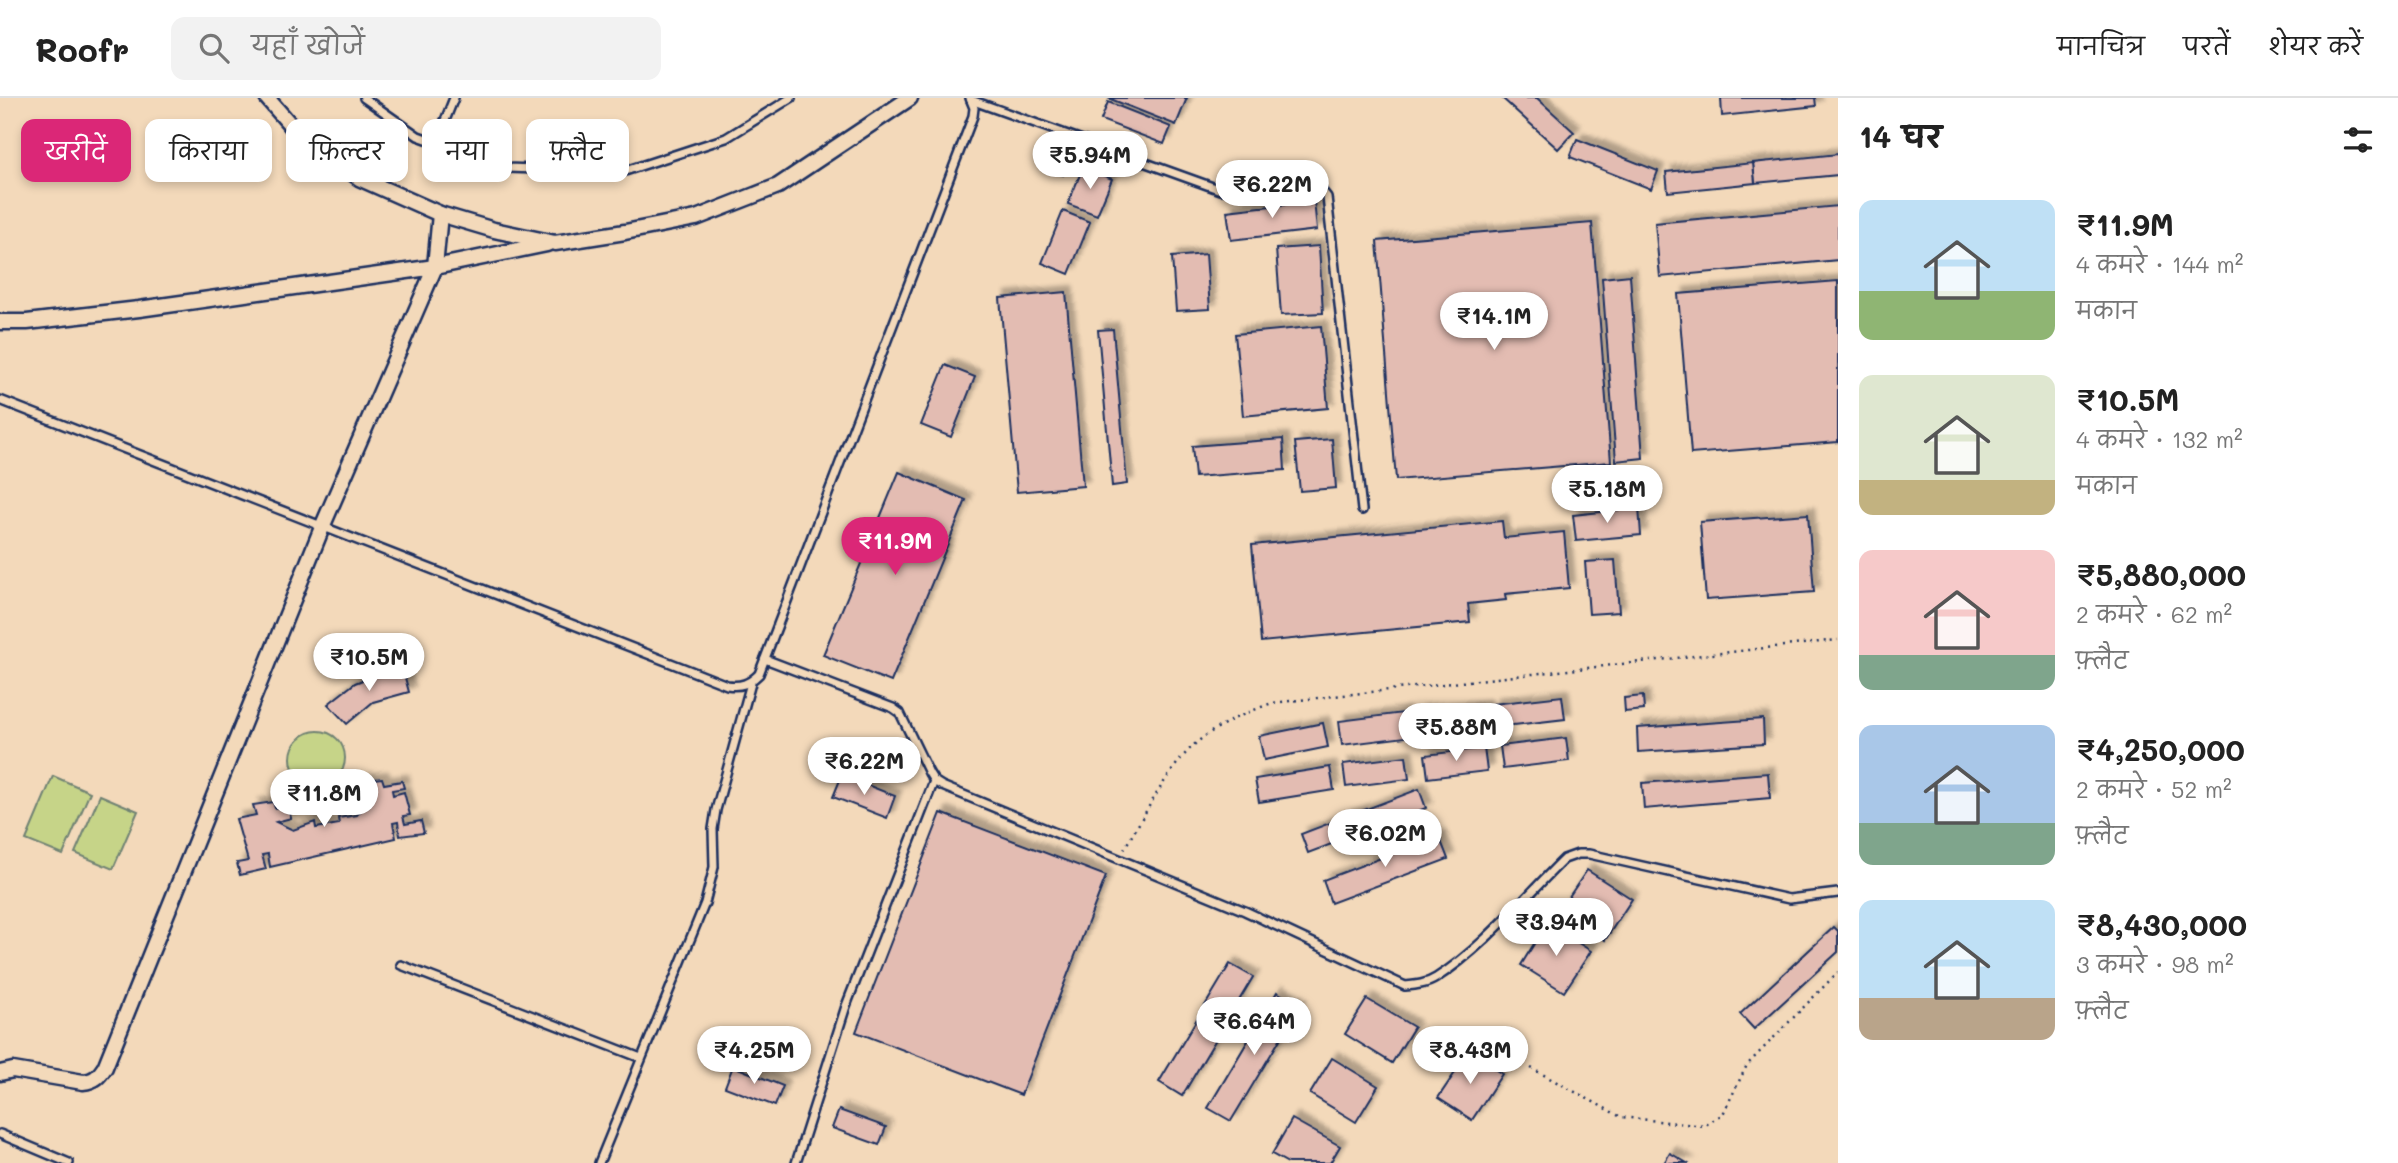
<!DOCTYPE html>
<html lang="hi">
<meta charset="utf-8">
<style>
body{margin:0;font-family:Mali,"Playpen Sans Deva",sans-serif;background:#f2f2f2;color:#222;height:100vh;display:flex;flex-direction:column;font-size:26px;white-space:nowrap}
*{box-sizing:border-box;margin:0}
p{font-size:23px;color:#767676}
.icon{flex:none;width:38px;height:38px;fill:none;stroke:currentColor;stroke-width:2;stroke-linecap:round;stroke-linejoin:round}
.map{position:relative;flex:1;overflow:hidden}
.details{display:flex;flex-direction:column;background:#fff;width:560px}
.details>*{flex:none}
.top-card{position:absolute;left:21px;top:21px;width:665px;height:63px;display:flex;gap:14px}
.price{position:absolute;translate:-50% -60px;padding:0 16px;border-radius:24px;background:#fff;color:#222;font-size:23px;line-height:46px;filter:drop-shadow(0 2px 4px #0008)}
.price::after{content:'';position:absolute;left:50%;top:42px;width:21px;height:16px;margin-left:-10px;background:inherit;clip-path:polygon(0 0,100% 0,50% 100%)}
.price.on{background:#db2777;color:#fff}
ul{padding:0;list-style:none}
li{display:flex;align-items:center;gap:21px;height:175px;padding:0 21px}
li span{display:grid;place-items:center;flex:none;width:196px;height:140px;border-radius:14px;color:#555}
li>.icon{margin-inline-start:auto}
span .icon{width:84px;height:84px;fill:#fffc;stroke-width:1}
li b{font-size:30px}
h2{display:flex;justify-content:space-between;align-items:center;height:84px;padding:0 21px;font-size:30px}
.chip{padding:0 24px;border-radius:14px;background:#fff;box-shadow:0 4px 10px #0003;font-size:24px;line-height:63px}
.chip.on{background:#db2777;color:#fff}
header{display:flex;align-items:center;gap:42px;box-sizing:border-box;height:98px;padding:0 35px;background:#fff;border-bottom:2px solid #e0e0e0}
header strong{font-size:33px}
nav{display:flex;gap:38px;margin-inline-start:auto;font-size:24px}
.search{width:490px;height:63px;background:#f2f2f2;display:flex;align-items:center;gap:18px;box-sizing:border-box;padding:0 24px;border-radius:14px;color:#767676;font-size:26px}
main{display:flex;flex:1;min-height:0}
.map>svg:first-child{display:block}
.green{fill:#c6d488;stroke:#708273;stroke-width:2}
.building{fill:#e3bcb2;stroke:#1b2f5e;stroke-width:2;filter:url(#shadow)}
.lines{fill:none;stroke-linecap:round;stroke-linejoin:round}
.service-casing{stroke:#1b2f5e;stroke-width:12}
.minor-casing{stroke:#1b2f5e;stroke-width:19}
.path{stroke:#1b2f5e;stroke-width:2.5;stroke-dasharray:2 5;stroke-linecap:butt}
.service{stroke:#f3d9ba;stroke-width:7}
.minor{stroke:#f3d9ba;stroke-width:14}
</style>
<header>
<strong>Roofr</strong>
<div class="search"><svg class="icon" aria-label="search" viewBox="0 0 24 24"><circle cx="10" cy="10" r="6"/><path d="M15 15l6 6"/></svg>यहाँ खोजें</div>
<nav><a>मानचित्र</a><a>परतें</a><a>शेयर करें</a></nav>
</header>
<main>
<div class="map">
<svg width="1838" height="1065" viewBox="0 0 1838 1065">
<defs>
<filter id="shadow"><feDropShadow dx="6" dy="-6" stdDeviation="2" flood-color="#0004"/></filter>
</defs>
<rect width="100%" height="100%" fill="#f3d9ba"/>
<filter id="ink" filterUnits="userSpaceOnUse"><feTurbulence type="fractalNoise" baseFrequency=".0143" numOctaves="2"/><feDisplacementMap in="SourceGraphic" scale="14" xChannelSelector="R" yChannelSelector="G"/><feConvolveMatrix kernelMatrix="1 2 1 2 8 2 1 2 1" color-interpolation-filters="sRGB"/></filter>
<g filter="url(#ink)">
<g class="green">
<circle cx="318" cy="660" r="27"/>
<polygon points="53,678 90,694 63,757 26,742"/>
<polygon points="100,697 138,713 113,771 75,755"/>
</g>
<g class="building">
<polygon points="1108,0 1187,0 1176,27"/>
<polygon points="1502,0 1537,0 1574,34 1558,51"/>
<polygon points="1721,0 1815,0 1816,8 1722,18"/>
<polygon points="1108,4 1171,29 1164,46 1101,22"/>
<polygon points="1577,41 1658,73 1651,91 1570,59"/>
<polygon points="1044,50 1070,60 1063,77 1038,67"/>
<polygon points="1838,56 1838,77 1755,85 1753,65"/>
<polygon points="1753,65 1755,85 1668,94 1666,74"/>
<polygon points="1083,69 1112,81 1097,117 1068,106"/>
<polygon points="1314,103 1317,132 1231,142 1227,113"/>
<polygon points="1838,108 1838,162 1660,179 1655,125"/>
<polygon points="1063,113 1090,124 1069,176 1042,165"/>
<polygon points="1592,125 1611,364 1396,382 1377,143"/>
<polygon points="1319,148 1323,215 1281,217 1276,151"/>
<polygon points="1206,156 1210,211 1176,213 1172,159"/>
<polygon points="1630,177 1643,360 1616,363 1602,180"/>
<polygon points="1838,183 1838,344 1691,356 1678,196"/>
<polygon points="1066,194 1083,388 1017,394 1000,200"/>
<polygon points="1321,228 1328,310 1243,318 1235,236"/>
<polygon points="1113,231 1127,386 1112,388 1098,232"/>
<polygon points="945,267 975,279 951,339 921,327"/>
<polygon points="1283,341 1285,372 1195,379 1192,348"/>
<polygon points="1332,341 1336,390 1300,393 1295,344"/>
<polygon points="899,374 966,402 891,584 823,557"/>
<polygon points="1639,410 1641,437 1576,443 1573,417"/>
<polygon points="1808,416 1814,494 1706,502 1700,424"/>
<polygon points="1502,423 1504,440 1564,434 1569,490 1505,496 1506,502 1468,506 1470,524 1261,544 1252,447"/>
<polygon points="1615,462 1619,514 1589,516 1585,464"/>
<polygon points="402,569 409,594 373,604 347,626 328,606 355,585 383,574"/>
<polygon points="1562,598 1565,621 1496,629 1493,606"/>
<polygon points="1643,598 1644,612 1625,614 1624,600"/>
<polygon points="1485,608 1487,630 1422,637 1419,614"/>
<polygon points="1403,615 1406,639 1342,647 1339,623"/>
<polygon points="1763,621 1764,646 1638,654 1637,630"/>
<polygon points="1323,625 1328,649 1264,662 1259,638"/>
<polygon points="1566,640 1569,663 1503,671 1500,648"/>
<polygon points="1484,650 1487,673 1428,680 1425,657"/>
<polygon points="1406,658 1409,681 1346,689 1343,666"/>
<polygon points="1330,669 1334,692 1259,704 1255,681"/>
<polygon points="1768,675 1770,700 1644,711 1642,685"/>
<polygon points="842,677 895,698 887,720 833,699"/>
<polygon points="382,680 384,686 402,683 404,690 392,692 393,697 404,694 410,717 403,718 405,726 421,723 424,735 400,738 398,724 393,725 396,740 270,769 268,756 262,757 266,771 240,777 237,765 248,763 236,721 256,717 253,707 273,704 275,710 288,708 291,720 276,724 293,732 315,724 316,730 339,726 338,720 357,717 368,702 353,704 350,695 365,692 364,682"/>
<polygon points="1419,691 1426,710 1308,755 1301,736"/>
<polygon points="941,715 1106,778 1021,997 856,934"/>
<polygon points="1439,738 1448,761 1331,805 1323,782"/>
<polygon points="1587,772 1632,801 1605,842 1560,812"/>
<polygon points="1547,825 1591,853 1564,894 1521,867"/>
<polygon points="1834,829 1838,833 1838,854 1754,931 1740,916"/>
<polygon points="1230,866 1253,879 1182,998 1159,984"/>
<polygon points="1277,894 1300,908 1231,1023 1208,1010"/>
<polygon points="1367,901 1414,929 1392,965 1345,936"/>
<polygon points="1469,954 1502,976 1472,1022 1438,1000"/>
<polygon points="1332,960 1378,988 1356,1024 1310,996"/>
<polygon points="733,968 783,988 775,1008 725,989"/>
<polygon points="839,1012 886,1029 879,1047 832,1030"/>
<polygon points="1292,1021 1340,1048 1330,1065 1288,1065 1272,1056"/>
<polygon points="1670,1055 1687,1065 1664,1065"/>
</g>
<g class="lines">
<defs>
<g id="service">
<polyline points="364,0 418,38 507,70 622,74 726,40 791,0"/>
<polyline points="971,2 1221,92 1319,89 1327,99 1362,412"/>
<polyline points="436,45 454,0"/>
<path d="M 0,302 L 727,587 C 741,589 749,586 759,576 L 973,18 L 974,10 L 970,0"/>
<path d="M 765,561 L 893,610 L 900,615 L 929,675 L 934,683 L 942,688 L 1245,813 L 1405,888 C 1416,887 1427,886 1436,880 C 1482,851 1525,799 1564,761 L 1578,756 L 1589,756 L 1789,801 L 1838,795"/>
<polyline points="401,867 641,960"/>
<polyline points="0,1036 69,1065"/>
<polyline points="599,1065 705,805 714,769 713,731 716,712 751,585"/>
<polyline points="796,1065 846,908 934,683"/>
</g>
<g id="minor">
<polyline points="267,0 295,32 359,80 440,116 494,132 555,145 625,134 696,120 778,88 910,0"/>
<polyline points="0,224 27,224 139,211 435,169 547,146"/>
<path d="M 0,975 L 13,972 L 83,984 C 95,983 99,978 105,969 L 323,427 L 435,169 L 440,116"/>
</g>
</defs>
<use href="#service" class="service-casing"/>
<use href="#minor" class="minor-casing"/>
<g class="path">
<path d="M 1124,751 C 1143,720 1168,670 1195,646 C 1217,627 1245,615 1272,605 L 1838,542"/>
<polyline points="1531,970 1621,1019 1704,1028 1723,1016 1747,967 1838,874"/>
</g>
<use href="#service" class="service"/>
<use href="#minor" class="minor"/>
</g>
</g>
</svg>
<b class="price" style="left:1090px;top:93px">₹5.94M</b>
<b class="price" style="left:1272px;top:122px">₹6.22M</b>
<b class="price" style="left:1494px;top:254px">₹14.1M</b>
<b class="price" style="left:1607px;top:427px">₹5.18M</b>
<b class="price on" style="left:895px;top:479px">₹11.9M</b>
<b class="price" style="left:369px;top:595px">₹10.5M</b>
<b class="price" style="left:1456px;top:665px">₹5.88M</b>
<b class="price" style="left:864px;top:699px">₹6.22M</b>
<b class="price" style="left:324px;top:731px">₹11.8M</b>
<b class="price" style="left:1385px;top:771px">₹6.02M</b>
<b class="price" style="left:1556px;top:860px">₹3.94M</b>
<b class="price" style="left:1254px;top:959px">₹6.64M</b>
<b class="price" style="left:754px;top:988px">₹4.25M</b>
<b class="price" style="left:1470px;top:988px">₹8.43M</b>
<div class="top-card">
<a class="chip on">खरीदें</a>
<a class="chip">किराया</a>
<a class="chip">फ़िल्टर</a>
<a class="chip">नया</a>
<a class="chip">फ़्लैट</a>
</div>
</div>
<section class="details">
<h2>14 घर<svg class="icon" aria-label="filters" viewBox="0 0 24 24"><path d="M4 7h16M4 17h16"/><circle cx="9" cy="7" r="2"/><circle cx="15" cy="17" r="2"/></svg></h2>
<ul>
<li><span style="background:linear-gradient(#bfe0f5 65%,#8fb573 0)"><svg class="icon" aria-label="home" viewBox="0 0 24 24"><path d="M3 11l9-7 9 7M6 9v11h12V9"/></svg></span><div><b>₹11.9M</b><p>4 कमरे · 144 m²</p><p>मकान</p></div></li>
<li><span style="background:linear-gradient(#dfe7d0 75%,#c2b280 0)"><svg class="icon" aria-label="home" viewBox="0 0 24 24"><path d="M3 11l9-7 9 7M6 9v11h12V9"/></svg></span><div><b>₹10.5M</b><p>4 कमरे · 132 m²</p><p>मकान</p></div></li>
<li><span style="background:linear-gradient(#f6c9c9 75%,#7fa58c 0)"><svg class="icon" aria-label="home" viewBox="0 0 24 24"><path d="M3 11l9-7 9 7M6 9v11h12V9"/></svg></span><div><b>₹5,880,000</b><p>2 कमरे · 62 m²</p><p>फ़्लैट</p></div></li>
<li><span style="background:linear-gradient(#a9c7e8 70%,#7fa58c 0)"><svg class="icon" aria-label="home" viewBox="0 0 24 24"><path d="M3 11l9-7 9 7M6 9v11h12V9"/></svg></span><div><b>₹4,250,000</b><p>2 कमरे · 52 m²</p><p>फ़्लैट</p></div></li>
<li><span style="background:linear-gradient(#bfe0f5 70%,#b9a48a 0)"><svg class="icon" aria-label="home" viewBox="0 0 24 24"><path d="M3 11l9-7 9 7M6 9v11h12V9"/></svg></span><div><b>₹8,430,000</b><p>3 कमरे · 98 m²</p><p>फ़्लैट</p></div></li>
</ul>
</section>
</main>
